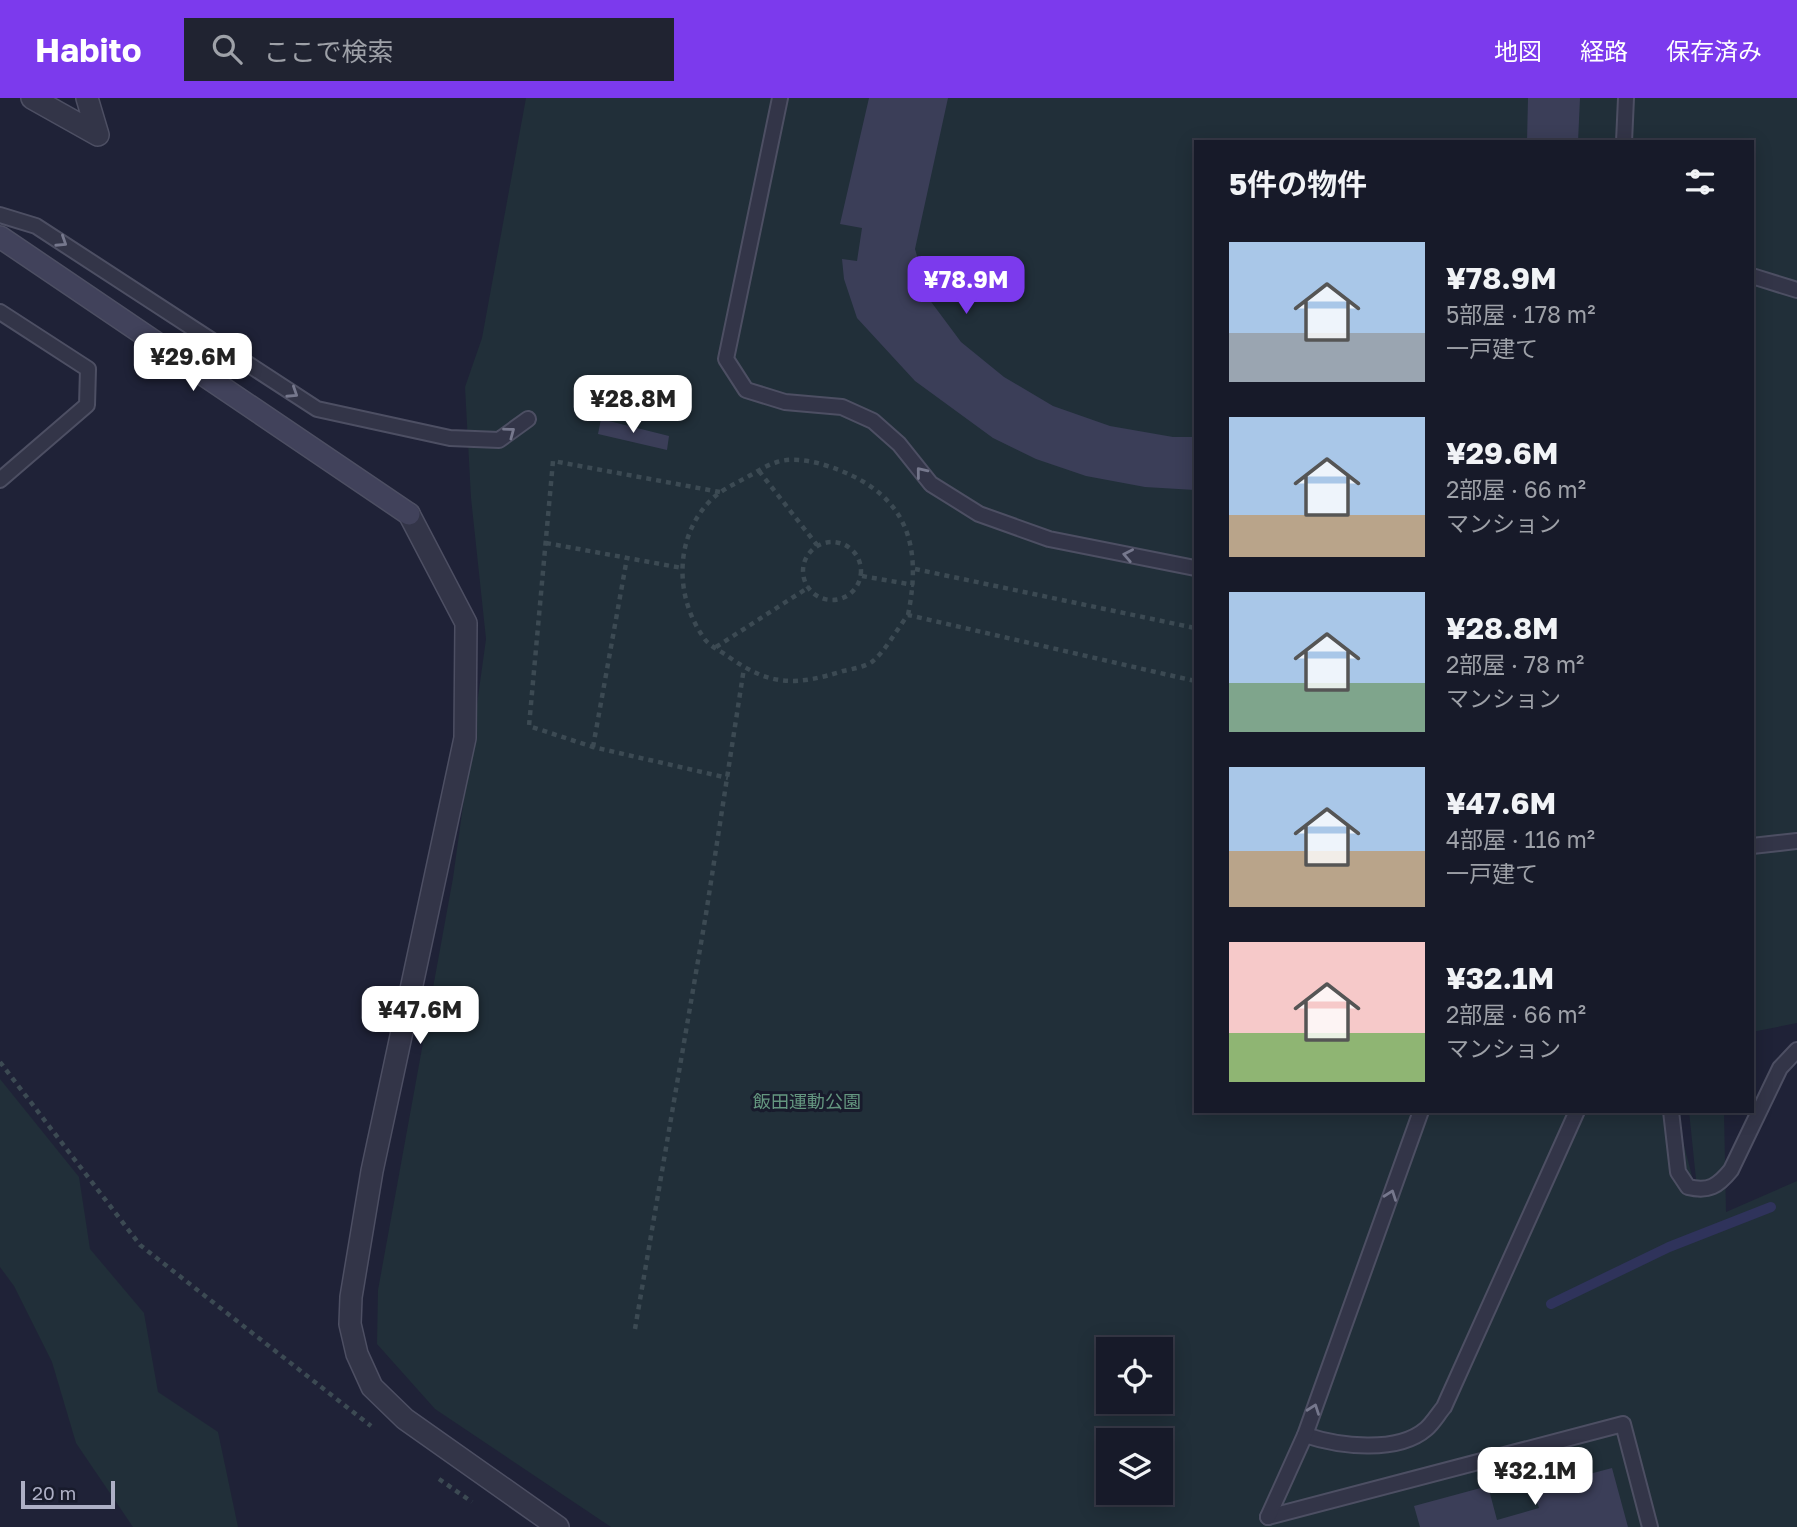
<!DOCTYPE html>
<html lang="ja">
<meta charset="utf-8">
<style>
body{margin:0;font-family:"Golos Text","Noto Sans JP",sans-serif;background:#202331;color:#f1f3f6;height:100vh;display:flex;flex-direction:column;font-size:26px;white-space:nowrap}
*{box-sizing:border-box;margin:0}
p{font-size:23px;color:#9ea1a8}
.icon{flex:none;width:38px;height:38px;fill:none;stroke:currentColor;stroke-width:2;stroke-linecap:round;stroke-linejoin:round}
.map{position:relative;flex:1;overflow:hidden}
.sheet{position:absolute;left:1194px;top:42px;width:560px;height:973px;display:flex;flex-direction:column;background:#171a29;border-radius:0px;box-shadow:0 4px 18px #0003,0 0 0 2px #363846}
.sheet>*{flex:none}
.tools{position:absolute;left:1096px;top:1239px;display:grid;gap:14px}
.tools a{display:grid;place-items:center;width:77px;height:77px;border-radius:0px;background:#171a29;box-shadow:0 4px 18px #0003,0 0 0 2px #363846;font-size:35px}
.scale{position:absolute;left:21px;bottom:18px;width:94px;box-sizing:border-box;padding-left:7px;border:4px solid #adafc5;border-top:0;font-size:19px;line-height:24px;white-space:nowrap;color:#adafc5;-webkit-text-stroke:5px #181b2c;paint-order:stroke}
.price{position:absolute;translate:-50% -60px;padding:0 16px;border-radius:14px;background:#fff;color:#222;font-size:23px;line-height:46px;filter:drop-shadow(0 2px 4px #0008)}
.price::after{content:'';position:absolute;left:50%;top:42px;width:21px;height:16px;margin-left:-10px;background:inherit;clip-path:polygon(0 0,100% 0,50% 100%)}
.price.active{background:#7c3aed;color:#fff}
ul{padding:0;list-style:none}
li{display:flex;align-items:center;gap:21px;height:175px;padding:0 35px}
li span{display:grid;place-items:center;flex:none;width:196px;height:140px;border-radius:0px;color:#555}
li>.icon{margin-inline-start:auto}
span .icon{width:84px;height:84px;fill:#fffc;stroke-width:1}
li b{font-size:30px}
h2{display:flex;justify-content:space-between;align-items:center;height:84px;padding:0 35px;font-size:30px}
header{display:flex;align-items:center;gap:42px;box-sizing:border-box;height:98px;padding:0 35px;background:#7c3aed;color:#fff}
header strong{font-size:33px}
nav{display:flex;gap:38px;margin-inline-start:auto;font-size:24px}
.search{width:490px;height:63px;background:#202331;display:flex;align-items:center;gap:18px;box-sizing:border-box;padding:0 24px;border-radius:0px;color:#9ea1a8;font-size:26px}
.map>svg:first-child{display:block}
.green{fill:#212f39;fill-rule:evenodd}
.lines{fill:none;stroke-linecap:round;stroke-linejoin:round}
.stream{stroke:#2f335b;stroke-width:10}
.building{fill:#3b3e58}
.lane-casing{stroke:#4d4f63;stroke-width:18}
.street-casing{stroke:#4d4f63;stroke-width:24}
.secondary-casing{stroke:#4d4f63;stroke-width:24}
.path{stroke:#3c4a53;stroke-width:4.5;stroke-dasharray:5 5;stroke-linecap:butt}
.lane{stroke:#333548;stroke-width:14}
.street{stroke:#333548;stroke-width:21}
.secondary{stroke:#41425b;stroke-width:21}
.oneway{stroke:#76788d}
.labels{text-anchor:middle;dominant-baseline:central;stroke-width:6;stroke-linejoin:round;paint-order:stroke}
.park-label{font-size:18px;fill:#64967f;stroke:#181b2c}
</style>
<header>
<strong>Habito</strong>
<div class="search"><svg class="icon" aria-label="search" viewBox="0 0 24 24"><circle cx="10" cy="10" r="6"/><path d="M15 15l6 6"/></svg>ここで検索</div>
<nav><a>地図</a><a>経路</a><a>保存済み</a></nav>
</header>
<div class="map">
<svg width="1797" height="1429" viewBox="0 0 1797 1429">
<rect width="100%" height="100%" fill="#1f2237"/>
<g class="green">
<path d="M 526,0 L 1797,0 L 1797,925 L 1752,934 L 1752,44 L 1195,44 L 1195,1013 L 1675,1013 L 1698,1101 L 1689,1013 L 1724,1013 L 1726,1114 L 1797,1083 L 1797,1429 L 611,1429 L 435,1311 L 377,1246 L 378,1192 L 453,780 L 486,541 L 471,400 L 465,289 L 482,240 ZM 1108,1251 L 1160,1251 L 1160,1304 L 1108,1304 ZM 1108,1342 L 1160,1342 L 1160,1395 L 1108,1395 Z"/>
<polygon points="0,981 79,1079 90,1151 144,1215 158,1294 218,1334 238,1429 133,1429 76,1345 52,1264 14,1188 0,1169"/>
</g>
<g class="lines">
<polyline class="stream" points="1551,1206 1669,1149 1771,1109"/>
</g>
<g class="building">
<polygon points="869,0 948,0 915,151 929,201 961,244 1004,279 1053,308 1110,328 1173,339 1195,339 1195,392 1145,389 1086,378 1036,361 993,340 915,283 857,220 844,181 842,161 857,163 862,130 840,126"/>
<polygon points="1528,0 1580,0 1578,44 1527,44"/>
<polygon points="601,321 669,338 667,352 598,336"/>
<polygon points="1612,1370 1628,1429 1420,1429 1414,1408 1488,1388 1497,1422 1539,1410 1533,1391"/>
</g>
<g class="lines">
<defs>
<g id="lane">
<polyline points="780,0 726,261 746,292 785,304 842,309 873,323 899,346 931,386 979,416 1049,441 1195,470"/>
<polyline points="1624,44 1626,0"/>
<polyline points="0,117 36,128 317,311 450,340 499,342 528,321"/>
<polyline points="1752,178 1797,192"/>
<polyline points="0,214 88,271 87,307 0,382"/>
<polyline points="1752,748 1797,743"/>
<path d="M 1671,1013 L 1678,1074 L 1688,1089 C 1709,1094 1718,1088 1731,1072 L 1780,970 L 1797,952"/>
<path d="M 1305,1337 C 1338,1348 1397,1356 1426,1331 C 1433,1325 1438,1316 1444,1309 L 1577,1013"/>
<polyline points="1268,1419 1623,1326 1650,1429"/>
<polyline points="1268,1419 1305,1337 1421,1013"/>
</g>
<g id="street">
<polyline points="32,0 98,37 87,0"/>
<polyline points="409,416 466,525 465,640 372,1073 351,1199 350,1226 357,1256 372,1289 405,1321 558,1429"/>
</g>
<polyline id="secondary" points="0,139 409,416"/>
</defs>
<use href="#lane" class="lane-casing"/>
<use href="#street" class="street-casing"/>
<use href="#secondary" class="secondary-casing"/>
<g class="path">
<polyline points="759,373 817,447"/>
<polyline points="720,394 553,363 529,628 593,649 728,680"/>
<circle cx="832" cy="473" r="29"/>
<polyline points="546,445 682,470"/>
<polyline points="915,471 1195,530"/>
<polyline points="862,478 914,487"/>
<path d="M 908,517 C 922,448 908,399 839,372 C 821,365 796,358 777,364 C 767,367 758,373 749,378 C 735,386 720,392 709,404 C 674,441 675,500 704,540 C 709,548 721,553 729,559 C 770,588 795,588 843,573 C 851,571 866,569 873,563 C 886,552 897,531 908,517 L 1195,583"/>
<polyline points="716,549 809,489"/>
<polyline points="593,649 627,460"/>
<polyline points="0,964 140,1147 371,1328"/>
<polyline points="635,1231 706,816 744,570"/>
<polyline points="439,1381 472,1404"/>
</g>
<use href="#lane" class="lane"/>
<use href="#street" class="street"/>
<use href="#secondary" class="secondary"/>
</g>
<defs><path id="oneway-chevron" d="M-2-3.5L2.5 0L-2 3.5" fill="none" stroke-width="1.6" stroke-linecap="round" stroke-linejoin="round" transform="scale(1.75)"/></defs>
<g class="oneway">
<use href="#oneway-chevron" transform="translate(62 144) rotate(33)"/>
<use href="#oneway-chevron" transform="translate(293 295) rotate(33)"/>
<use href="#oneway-chevron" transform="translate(510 334) rotate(-37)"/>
<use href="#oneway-chevron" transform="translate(921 374) rotate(-129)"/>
<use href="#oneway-chevron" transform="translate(1128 457) rotate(-169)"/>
<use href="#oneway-chevron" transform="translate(1391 1097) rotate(-70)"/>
<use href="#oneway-chevron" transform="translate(1314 1311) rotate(-70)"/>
</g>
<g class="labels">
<g class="park-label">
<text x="807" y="1003">飯田運動公園</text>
</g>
</g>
</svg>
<div class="tools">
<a><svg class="icon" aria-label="locate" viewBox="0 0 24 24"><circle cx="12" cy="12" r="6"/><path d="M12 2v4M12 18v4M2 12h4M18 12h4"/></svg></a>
<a><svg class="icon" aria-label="layers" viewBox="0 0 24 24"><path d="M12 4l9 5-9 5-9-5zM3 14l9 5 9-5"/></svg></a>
</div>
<div class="scale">20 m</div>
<b class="price active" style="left:966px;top:218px">¥78.9M</b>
<b class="price" style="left:193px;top:295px">¥29.6M</b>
<b class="price" style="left:633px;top:337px">¥28.8M</b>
<b class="price" style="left:420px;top:948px">¥47.6M</b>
<b class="price" style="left:1535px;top:1409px">¥32.1M</b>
<section class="sheet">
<h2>5件の物件<svg class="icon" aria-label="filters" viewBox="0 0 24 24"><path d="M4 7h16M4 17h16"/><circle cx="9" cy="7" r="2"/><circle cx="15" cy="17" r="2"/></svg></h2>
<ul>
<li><span style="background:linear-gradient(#a9c7e8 65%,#9aa5b1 0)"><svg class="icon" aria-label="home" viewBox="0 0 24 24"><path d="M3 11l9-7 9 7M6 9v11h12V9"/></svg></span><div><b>¥78.9M</b><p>5部屋 · 178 m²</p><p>一戸建て</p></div></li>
<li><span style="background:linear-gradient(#a9c7e8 70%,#b9a48a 0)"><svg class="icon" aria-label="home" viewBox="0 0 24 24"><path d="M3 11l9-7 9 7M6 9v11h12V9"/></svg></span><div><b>¥29.6M</b><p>2部屋 · 66 m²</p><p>マンション</p></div></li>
<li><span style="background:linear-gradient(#a9c7e8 65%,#7fa58c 0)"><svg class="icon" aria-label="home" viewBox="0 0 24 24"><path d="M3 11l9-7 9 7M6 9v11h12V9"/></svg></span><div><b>¥28.8M</b><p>2部屋 · 78 m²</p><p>マンション</p></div></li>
<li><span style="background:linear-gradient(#a9c7e8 60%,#b9a48a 0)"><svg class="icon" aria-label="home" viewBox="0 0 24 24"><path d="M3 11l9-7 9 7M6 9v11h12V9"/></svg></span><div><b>¥47.6M</b><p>4部屋 · 116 m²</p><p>一戸建て</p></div></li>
<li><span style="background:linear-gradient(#f6c9c9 65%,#8fb573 0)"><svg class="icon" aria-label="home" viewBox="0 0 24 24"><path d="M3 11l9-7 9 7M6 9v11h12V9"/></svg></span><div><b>¥32.1M</b><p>2部屋 · 66 m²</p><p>マンション</p></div></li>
</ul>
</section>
</div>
